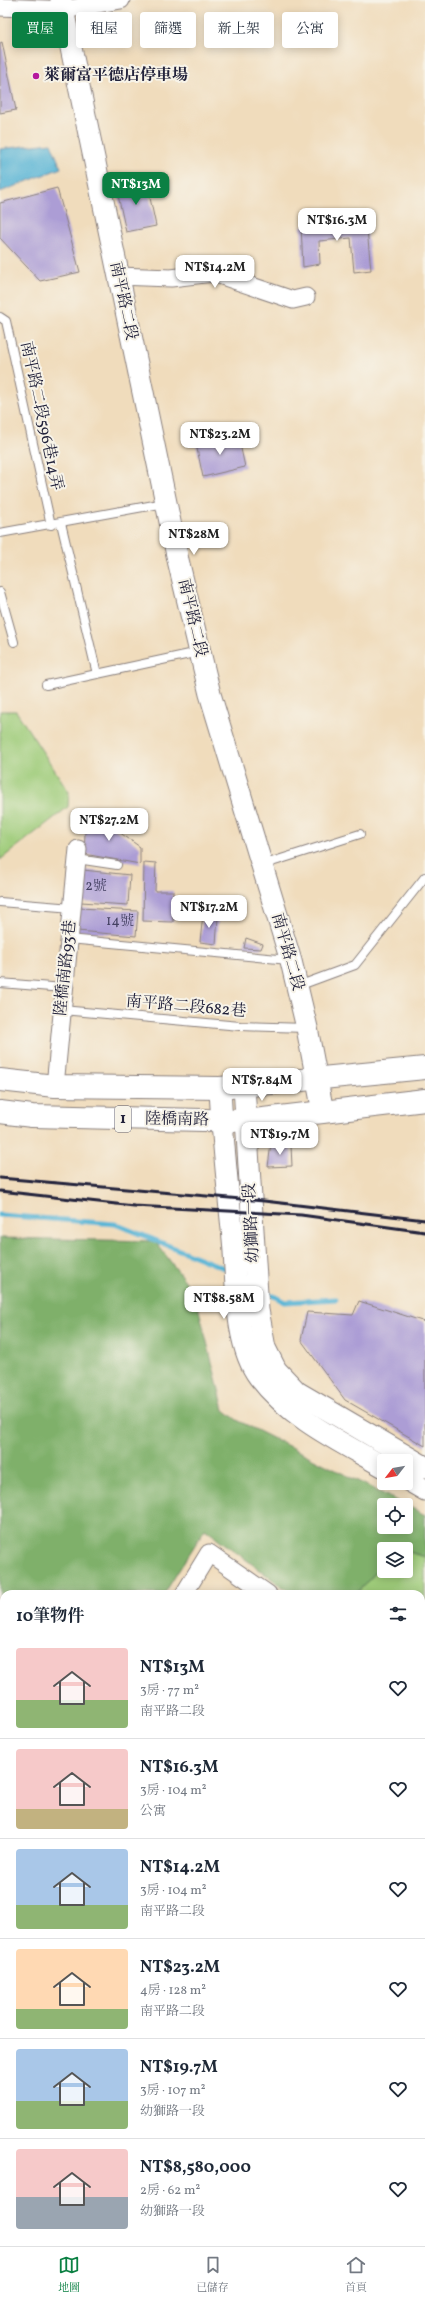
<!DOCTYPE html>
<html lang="zh-TW">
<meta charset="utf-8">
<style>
body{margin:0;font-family:Vollkorn,"Noto Serif TC",serif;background:#f2f2f3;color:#1f2937;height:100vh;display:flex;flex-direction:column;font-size:15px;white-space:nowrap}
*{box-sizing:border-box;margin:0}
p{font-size:13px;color:#747a83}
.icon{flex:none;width:22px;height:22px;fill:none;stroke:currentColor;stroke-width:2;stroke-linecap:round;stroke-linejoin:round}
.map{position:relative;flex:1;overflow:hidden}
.side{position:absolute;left:0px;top:1590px;width:425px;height:656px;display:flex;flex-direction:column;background:#fff;border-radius:12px 12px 0 0;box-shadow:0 2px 10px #0003}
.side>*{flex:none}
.banner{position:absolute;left:12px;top:12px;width:401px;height:36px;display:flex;gap:8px}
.needle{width:26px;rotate:239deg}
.fabs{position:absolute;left:377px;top:1454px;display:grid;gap:8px}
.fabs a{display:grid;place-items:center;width:36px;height:36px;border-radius:4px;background:#fff;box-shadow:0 2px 10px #0003;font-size:20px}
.price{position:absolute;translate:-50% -34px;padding:0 9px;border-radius:8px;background:#fff;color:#222;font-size:13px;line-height:26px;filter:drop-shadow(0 1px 2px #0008)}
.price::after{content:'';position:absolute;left:50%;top:24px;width:12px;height:9px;margin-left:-6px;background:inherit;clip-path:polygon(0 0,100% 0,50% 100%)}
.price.active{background:#0b8043;color:#fff}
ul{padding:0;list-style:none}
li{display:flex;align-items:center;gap:12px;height:100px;padding:0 16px}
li+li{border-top:1px solid #e0e1e3}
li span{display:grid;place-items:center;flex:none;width:112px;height:80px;border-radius:4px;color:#555}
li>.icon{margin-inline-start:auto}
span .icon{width:48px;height:48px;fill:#fffc;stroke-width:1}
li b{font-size:17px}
h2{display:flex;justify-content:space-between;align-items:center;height:48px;padding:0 16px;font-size:17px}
.pill{padding:0 14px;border-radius:4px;background:#fff;box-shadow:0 2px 10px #0003;font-size:14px;line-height:36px}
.pill.active{background:#0b8043;color:#fff}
.tab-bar{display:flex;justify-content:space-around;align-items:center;height:56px;border-top:1px solid #e0e1e3;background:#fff;font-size:11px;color:#747a83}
.tab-bar a{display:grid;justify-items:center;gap:2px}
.tab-bar .active{color:#0b8043}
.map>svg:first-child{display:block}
.green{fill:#9fcc7a;stroke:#60775a}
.forest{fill:#7fb06a;stroke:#506952}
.water{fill:#57b4d5;stroke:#3c6b88}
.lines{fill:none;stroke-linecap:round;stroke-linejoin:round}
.stream{stroke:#57b4d5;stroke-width:5}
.building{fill:#ac9dd5}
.service-casing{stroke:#897f7c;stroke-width:10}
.minor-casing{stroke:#897f7c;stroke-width:19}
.tertiary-casing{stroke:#897f7c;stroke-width:23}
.primary-casing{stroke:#897f7c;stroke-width:24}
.service{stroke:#fff;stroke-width:8}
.minor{stroke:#fff;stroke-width:17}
.tertiary{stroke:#fff;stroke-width:21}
.primary{stroke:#fff;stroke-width:22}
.rail{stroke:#22223b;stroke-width:3}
.poi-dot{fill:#b5179e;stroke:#f7f3e8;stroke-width:1.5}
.labels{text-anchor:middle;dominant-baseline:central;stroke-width:4;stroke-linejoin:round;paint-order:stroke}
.number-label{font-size:14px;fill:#444162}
.shield{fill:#f7f3e8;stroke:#62616f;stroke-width:1}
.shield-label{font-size:15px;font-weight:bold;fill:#22223b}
.poi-label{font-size:16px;font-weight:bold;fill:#22223b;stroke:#f7f3e8;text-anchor:start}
.street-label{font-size:16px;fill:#22223b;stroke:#f7f3e8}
</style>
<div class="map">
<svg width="425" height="2246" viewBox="0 0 425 2246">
<rect width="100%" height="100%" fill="#f7f3e8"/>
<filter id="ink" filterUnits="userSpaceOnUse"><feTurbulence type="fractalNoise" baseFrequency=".025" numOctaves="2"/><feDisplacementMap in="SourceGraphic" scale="8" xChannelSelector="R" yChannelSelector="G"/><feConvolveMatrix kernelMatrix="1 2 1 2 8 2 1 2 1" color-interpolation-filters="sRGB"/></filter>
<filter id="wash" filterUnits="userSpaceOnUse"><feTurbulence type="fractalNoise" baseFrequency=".012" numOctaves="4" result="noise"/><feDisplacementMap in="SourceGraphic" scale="16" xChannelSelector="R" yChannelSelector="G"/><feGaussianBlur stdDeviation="0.9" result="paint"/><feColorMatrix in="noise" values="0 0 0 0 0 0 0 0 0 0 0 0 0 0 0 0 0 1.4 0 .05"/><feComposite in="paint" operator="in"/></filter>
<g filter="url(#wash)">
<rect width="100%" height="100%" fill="#f0dcbc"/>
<g class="green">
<polygon points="0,711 16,711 69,792 68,807 0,860"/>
<polygon points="406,1551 425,1557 425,1691 421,1688 421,1594 356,1594 384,1563 384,1571 406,1571"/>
<polygon points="421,2109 425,2112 425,2246 402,2246 396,2242 421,2242"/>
</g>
<g class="forest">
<polygon points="0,1238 155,1241 195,1294 224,1410 237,1420 405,1505 384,1505 384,1527 406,1527 406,1505 425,1515 425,1557 406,1551 406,1549 384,1549 384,1563 356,1594 292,1594 205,1529 164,1594 4,1594 4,1654 0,1651"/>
<polygon points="0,1789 4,1791 4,2127 0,2125"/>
<polygon points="227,2242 282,2242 288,2246 234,2246"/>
</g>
<polygon class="water" points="51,143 61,168 0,192 0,149"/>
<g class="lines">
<g class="stream">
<polyline points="0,1215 115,1224 229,1270"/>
<polyline points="262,1290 285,1302 336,1299"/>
</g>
</g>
<g id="blocks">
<g class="building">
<polygon points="2,42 16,110 0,113 0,43"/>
<polygon points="146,179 156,226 126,232 116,186"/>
<polygon points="57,188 80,272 40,281 0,238 0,203"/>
<polygon points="366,219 371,270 354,272 351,238 319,241 320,264 303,267 301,226"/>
<polygon points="238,435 245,467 203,477 196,444"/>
<polygon points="86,814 105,822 140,847 140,864 84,854"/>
<polygon points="144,862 156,863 155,891 173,891 173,922 143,921"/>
<polygon points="83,870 130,875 128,905 81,902"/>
<polygon points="79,908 138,911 136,936 77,931"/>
<polygon points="203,914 218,917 216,944 200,942"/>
<polygon points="246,938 263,944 261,949 244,948"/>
<polygon points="271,1143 291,1146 292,1166 268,1167"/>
<polygon points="359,1301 425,1322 425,1446 345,1400 301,1340 307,1312 353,1315"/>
<polygon points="425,1774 425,1824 421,1830 421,1780"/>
<polygon points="421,1886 425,1889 425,1924 421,1921"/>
<polygon points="421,1998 425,2001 425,2042 421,2039"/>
</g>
</g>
</g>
<g filter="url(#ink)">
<use href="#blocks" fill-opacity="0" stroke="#897f7c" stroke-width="1"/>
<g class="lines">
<defs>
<g id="service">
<polyline points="0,317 6,321 51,525"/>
<polyline points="61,523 97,674"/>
<polyline points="0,533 165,503"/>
<polyline points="0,592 14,642"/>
<polyline points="46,685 199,652"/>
<polyline points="77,859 117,865"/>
<polyline points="262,865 360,834"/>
<polyline points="0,902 72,908"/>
<polyline points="69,939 289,960"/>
<polyline points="0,983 64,988"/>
<polyline points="298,986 355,965 425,877"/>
<polyline points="62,1010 240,1026 306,1028"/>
</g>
<g id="minor">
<polyline points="0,7 64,10 121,0"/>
<polyline points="118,276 171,278 213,273 293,300 306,297"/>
<polyline points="55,1086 78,849"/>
<polyline points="184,1594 209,1553 268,1594"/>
<polyline points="0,1679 4,1682"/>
<polyline points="421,1705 425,1708"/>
</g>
<g id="tertiary">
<polyline points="61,0 178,560 210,694 291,961 307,1028 323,1112"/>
<polyline points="244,1086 258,1310 265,1348 276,1370 297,1392 425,1467"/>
<path d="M 220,1088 C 222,1138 228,1189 233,1239 C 237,1280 234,1344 259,1377 C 291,1419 339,1441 384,1467"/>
<polyline points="406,1479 425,1490"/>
</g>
<g id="primary">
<polyline points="0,1080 55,1086 220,1088 425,1068"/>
<polyline points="0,1112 32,1116 246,1121 425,1100"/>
</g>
</defs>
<use href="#service" class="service-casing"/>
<use href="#minor" class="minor-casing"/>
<use href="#tertiary" class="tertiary-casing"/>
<use href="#primary" class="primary-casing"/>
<use href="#service" class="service"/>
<use href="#minor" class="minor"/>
<use href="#tertiary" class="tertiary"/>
<use href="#primary" class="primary"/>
<g class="rail">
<polyline points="0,1178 264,1201 425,1220"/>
<polyline points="0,1191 134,1206 301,1215 425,1232"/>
</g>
</g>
</g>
<circle class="poi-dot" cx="36" cy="76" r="4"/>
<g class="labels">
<g class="number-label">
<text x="96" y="886">2號</text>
<text x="120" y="921">14號</text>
</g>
<rect class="shield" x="115" y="1106" width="16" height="26" rx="3"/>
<g class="shield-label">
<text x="123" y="1119">1</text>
</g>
<g class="poi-label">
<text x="44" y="76">萊爾富平德店停車場</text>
</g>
<g class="street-label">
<text transform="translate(123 301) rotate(78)">南平路二段</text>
<text transform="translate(41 416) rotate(78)">南平路二段596巷14弄</text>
<text transform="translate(192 618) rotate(77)">南平路二段</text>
<text transform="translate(287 952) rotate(74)">南平路二段</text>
<text transform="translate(66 968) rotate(-84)">陸橋南路93巷</text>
<text transform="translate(186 1007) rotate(5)">南平路二段682巷</text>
<text transform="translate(177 1120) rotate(1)">陸橋南路</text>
<text transform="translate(252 1223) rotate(-93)">幼獅路一段</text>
</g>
</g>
</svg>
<div class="fabs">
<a><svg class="needle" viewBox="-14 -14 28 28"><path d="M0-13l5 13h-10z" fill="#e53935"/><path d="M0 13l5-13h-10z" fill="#747a83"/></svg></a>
<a><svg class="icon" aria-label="locate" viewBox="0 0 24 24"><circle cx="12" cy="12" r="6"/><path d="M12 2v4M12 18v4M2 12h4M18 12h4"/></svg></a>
<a><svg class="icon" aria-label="layers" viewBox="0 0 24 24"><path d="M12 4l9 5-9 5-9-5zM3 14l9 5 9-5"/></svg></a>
</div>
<b class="price active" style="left:136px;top:206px">NT$13M</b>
<b class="price" style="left:337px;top:242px">NT$16.3M</b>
<b class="price" style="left:215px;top:289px">NT$14.2M</b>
<b class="price" style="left:220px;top:456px">NT$23.2M</b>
<b class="price" style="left:194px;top:556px">NT$28M</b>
<b class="price" style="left:109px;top:842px">NT$27.2M</b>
<b class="price" style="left:209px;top:929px">NT$17.2M</b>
<b class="price" style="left:262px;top:1102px">NT$7.84M</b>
<b class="price" style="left:280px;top:1156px">NT$19.7M</b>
<b class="price" style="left:224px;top:1320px">NT$8.58M</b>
<div class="banner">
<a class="pill active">買屋</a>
<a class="pill">租屋</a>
<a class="pill">篩選</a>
<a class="pill">新上架</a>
<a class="pill">公寓</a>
</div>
<section class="side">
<h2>10筆物件<svg class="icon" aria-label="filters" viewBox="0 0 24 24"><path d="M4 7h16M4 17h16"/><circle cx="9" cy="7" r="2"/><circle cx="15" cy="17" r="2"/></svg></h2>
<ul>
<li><span style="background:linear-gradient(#f6c9c9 65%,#8fb573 0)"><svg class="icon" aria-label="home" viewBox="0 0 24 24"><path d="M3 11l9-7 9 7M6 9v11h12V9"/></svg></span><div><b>NT$13M</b><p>3房 · 77 m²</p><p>南平路二段</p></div><svg class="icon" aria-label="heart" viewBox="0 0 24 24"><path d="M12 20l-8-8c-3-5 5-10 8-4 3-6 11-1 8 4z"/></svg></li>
<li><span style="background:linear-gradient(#f6c9c9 75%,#c2b280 0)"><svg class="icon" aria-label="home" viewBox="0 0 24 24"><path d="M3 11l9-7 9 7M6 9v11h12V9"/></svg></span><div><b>NT$16.3M</b><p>3房 · 104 m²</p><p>公寓</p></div><svg class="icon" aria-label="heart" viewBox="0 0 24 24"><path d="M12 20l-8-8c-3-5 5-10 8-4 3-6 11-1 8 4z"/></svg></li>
<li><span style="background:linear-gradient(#a9c7e8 70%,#8fb573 0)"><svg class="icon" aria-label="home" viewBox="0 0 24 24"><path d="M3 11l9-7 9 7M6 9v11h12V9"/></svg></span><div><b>NT$14.2M</b><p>3房 · 104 m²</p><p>南平路二段</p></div><svg class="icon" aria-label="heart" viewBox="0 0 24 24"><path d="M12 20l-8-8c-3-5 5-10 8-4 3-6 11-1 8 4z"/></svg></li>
<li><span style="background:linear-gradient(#ffd9b3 75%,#8fb573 0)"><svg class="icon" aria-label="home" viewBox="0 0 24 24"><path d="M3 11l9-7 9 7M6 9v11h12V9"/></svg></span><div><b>NT$23.2M</b><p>4房 · 128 m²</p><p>南平路二段</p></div><svg class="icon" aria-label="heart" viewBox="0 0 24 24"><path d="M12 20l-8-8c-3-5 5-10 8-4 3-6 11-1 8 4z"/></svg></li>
<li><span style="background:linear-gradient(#a9c7e8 65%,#8fb573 0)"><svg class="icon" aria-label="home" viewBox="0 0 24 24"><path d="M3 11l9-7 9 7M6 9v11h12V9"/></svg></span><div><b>NT$19.7M</b><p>3房 · 107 m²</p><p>幼獅路一段</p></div><svg class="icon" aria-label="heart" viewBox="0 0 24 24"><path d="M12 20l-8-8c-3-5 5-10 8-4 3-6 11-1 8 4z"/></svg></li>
<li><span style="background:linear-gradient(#f6c9c9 60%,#9aa5b1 0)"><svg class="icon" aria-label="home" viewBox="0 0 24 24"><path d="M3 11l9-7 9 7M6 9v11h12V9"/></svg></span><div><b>NT$8,580,000</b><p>2房 · 62 m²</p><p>幼獅路一段</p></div><svg class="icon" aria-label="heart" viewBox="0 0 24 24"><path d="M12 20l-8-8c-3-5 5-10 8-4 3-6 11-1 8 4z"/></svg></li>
</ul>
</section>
</div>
<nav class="tab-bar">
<a class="active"><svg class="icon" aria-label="map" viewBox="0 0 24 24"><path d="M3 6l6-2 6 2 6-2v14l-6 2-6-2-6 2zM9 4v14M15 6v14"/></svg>地圖</a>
<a><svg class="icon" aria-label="saved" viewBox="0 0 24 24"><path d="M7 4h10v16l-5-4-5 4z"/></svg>已儲存</a>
<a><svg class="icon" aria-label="home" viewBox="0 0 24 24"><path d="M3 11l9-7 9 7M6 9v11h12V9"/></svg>首頁</a>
</nav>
